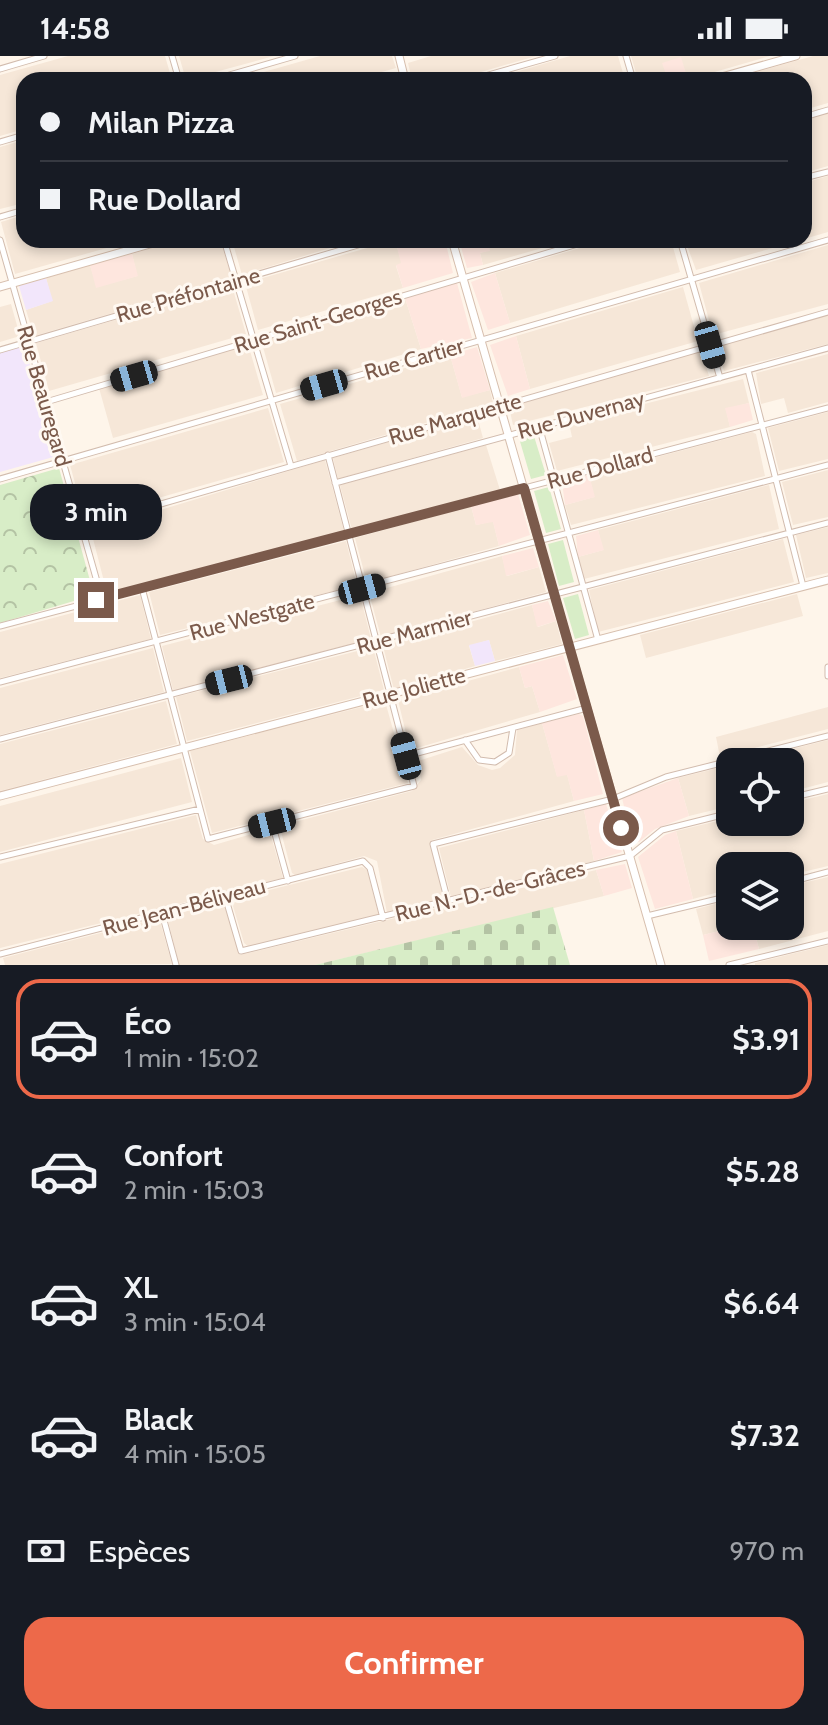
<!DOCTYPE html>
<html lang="fr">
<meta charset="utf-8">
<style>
:root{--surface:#171b24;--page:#20242c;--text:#f1f3f6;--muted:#9ea1a6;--line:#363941;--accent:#ed694a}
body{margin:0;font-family:Cabin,sans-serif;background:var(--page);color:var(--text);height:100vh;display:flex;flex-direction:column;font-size:30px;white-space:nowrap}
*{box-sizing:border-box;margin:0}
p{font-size:26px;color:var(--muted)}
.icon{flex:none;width:44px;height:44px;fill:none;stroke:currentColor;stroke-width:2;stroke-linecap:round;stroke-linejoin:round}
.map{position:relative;height:909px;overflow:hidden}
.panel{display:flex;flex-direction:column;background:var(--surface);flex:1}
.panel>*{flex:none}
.hud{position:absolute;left:16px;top:16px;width:796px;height:176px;border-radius:24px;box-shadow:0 4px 12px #0003;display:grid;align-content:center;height:176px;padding:0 24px;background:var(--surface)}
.fabs{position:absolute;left:716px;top:692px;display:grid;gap:16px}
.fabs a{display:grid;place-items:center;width:88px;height:88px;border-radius:16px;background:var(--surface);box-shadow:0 4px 12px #0003;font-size:40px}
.end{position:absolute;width:36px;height:36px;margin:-18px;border:10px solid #7b5a4b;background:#fff;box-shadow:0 0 0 4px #fff}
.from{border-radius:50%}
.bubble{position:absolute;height:56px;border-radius:24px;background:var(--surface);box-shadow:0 4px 12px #0003;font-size:26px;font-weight:800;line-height:56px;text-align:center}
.car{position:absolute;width:24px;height:48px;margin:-24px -12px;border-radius:10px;box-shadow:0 0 6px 2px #0007;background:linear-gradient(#222 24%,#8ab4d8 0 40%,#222 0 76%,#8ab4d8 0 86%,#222 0)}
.hud b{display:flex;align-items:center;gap:28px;height:76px;font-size:30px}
.hud b+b{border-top:2px solid var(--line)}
.hud i{width:20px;height:20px;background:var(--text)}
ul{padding:14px 0 0;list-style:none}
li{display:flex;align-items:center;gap:24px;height:120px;margin:0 16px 12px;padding:0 8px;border:4px solid transparent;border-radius:24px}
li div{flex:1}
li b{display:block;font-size:30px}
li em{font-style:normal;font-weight:800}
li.on{border-color:var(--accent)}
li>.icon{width:72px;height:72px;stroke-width:1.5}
.pay{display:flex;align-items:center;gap:20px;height:88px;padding:0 24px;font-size:30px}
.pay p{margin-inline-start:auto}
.button{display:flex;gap:16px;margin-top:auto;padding:16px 24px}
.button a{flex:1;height:92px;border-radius:24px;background:var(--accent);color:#fff;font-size:32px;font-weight:800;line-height:92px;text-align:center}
.status{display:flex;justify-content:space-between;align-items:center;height:56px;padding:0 40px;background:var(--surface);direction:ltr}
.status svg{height:22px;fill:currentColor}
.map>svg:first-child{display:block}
</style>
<div class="status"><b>14:58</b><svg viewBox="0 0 49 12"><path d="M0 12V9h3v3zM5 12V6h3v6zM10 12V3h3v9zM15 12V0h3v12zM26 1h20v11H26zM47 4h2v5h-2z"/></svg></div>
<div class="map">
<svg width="828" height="909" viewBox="0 0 828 909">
<defs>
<pattern id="cemetery-stones" width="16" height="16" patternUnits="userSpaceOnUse" patternTransform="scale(2)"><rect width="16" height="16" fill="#d8edc7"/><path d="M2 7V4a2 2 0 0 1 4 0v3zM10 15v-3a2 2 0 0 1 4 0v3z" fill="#b4c3a4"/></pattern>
<pattern id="park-crowns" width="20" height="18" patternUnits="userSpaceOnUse" patternTransform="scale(2)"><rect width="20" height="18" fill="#d8edc7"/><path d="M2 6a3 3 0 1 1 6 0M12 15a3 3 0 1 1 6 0" fill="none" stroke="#b4c3a4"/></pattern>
</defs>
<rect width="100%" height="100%" fill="#fef5ea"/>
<path fill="#f6e7d8" d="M68,0H165L172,24H24V73L0,80V19Z
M179,0H274L186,24Z
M320,0H392L396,12L371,19V24H235Z
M431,0H536L454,24H412L408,7Z
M570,0H618L625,24H609L608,20L596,24H489Z
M631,0H770L687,24H638Z
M813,0H828V47L804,54V24H755L753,17Z
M828,57V110L804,117V64Z
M24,84V147L0,153V91Z
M828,120V176L804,183V127Z
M24,159V184H116L117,189L15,218L1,166Z
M179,184H220L232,222L34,280L26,254L52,245L46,222L90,209L97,231L137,220L132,198Z
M232,184H356L242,219Z
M395,184L402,208L396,210L403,232L258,274L245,227Z
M487,184H570L483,209L480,197L489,194Z
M607,184H671L680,216L510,267L495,217Z
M685,184H800L696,214Z
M828,189V248L713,279L699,227Z
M232,230L246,278L49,335L36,287Z
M683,231L698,285L530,333L516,280Z
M405,242L421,293L276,337L261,284Z
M11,248L20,280L0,286V251Z
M828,258V288L724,315L717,291Z
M248,288L263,339L113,382L99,332Z
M701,295L709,320L513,369L509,351Z
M828,298V346L788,357L784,342L761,348L756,317Z
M450,299L462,341L490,334L493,347L297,405L280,348Z
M743,323L749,347L726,353L730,371L557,415L549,387L572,381L569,367Z
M268,352L284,406L85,463L70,409Z
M828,356V403L779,415L768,372Z
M477,360L483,382L338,423L333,402Z
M752,376L756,378L765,420L571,469L565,449L594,441L589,419Z
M486,389L500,434L352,474L340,429Z
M325,404L344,475L107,537L91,475Z
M828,414V461L793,469L782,426Z
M769,429L779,473L584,523L578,501L603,494L598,474Z
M471,450L476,469L493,465L499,490L367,527L355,482Z
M828,471V517L806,522L796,479Z
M783,483L794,526L598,576L589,534Z
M346,485L357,529L160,579L149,536Z
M502,500L507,520L539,511L546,536L381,581L369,537Z
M797,538L803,560L646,602L640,579Z
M140,539L151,583L0,622V576Z
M360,539L371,583L173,634L162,590Z
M532,549L538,571L556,565L562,588L495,605L489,584L469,590L475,610L394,634L383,590Z
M373,591L384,634L187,685L176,641Z
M153,592L164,636L0,679V632Z
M519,611L525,632L532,630L540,656L410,694L398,644Z
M166,645L177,688L0,735V688Z
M385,645L408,727L212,777L190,695Z
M828,651V673L720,701L716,681Z
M542,667L557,720L567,718L574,745L432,784L443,843L387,857L377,805L364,800L295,819L292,817L280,772L283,769L412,735L421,724L418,705L462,691L478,709L492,714L500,712L515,699L517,674Z
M828,684V726L790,736V706H741Z
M181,702L192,746L0,796V750Z
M730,709V750L689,760L678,722Z
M828,738V810L790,819V810H730V833L693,843L676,775L730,762V766H790V747Z
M584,754L594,805L451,841L439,792Z
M196,759L203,783L214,789L269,773L283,822L0,892V808Z
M362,811L367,814L379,860L249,891L244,887L233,850L237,842Z
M596,814L604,840L315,909H179L167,860L224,846L240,899Z
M828,821V875L759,893L753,870H790V830Z
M730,844V870H740L703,879L696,853Z
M159,862L172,908L5,909L3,902Z
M828,889V909H755V907Z"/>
<path fill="#fee6de" d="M681,1L688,24H668L662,7Z
M395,184H445L453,217L403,232L396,209L401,207Z
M459,184H487L490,195L480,197L483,209L467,212Z
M132,198L138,220L96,232L90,209Z
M495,217L510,267L488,274L471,226Z
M457,227L472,282L421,293L405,242Z
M516,280L530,333L508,340L490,289Z
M477,291L490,334L462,342L450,299Z
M749,347L753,364L730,371L725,352Z
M589,419L595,441L565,449L562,426Z
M518,438L530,479L499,490L493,466L476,469L471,450Z
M598,474L604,494L578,501L576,480Z
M533,492L539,511L506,520L502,500Z
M548,545L556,565L537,571L532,549Z
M563,599L577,643L540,656L532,630L525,632L519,611Z
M579,658L583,660L603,738L574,745L567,719L557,721L542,667Z
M678,722L689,760L655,773L639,786L632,784L622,742Z
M606,748L622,796L594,805L584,754Z
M676,775L693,843L655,853L638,801L665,779Z
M625,808L632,832L604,840L596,814Z
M740,870H753L759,893L709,905L703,879Z"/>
<path fill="#f2e6fb" d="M46,222L53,245L26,254L19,230Z
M24,289L57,400L0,416V296Z
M489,584L495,605L475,610L469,589Z"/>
<path fill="#d8edc7" d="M533,377L546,419L531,423L519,382Z
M549,431L561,473L546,477L534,435Z
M563,484L574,526L559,530L548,488Z
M578,538L589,579L575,583L563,542Z"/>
<path fill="url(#cemetery-stones)" d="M553,851L570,909H315Z"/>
<path fill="url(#park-crowns)" d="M59,412L94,539L0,567V429Z"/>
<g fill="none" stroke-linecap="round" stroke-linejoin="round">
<g stroke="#d2bcae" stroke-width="7">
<path id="street" d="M172,0L179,24
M626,0L633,24
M0,13L44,0
M212,24L295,0
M471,24L555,0
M804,61L828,54
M0,86L24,79
M804,122L828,116
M0,161L24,154
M0,184L102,543
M224,184L291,410
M680,184L720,322
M0,294L375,184
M748,314L803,530
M46,346L591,184
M539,370L598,584
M0,423L828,184
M335,427L828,292
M81,471L828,256
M142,532L208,783L414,730L328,399
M0,570L828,352
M828,611V620
M0,626L828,409
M0,683L828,467
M465,684L479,704L495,706L509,697L513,672
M406,700L587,652
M790,742L828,733
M272,767L288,825
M0,801L200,753
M790,826L828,816
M225,840L241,895L630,800L662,774L730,757
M448,846L433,788L613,743L666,721L828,680
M162,857L176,909
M647,860L730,840
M0,898L363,805L370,812L383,862
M729,909L828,885"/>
</g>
<g stroke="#d7bfae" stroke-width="9">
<path id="secondary" d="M399,0L405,24
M711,24L796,0
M452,184L661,909
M0,231L164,184
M0,740L828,524"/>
</g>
<use href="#street" stroke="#fff" stroke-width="5"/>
<use href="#secondary" stroke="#fff" stroke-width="7"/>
</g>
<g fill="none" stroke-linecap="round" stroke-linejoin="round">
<path stroke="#7b5a4b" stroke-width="10" d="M96,544L524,432L621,772"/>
</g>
<g text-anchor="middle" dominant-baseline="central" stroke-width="6" stroke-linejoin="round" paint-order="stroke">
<g font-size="22" fill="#7b5a4b" stroke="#fff9f2">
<text transform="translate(188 239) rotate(-16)">Rue Préfontaine</text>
<text transform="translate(318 265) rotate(-17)">Rue Saint-Georges</text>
<text transform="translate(414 303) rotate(-16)">Rue Cartier</text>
<text transform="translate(44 340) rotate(74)">Rue Beauregard</text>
<text transform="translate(581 359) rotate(-15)">Rue Duvernay</text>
<text transform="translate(455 363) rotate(-16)">Rue Marquette</text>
<text transform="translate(600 412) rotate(-15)">Rue Dollard</text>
<text transform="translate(252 561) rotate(-15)">Rue Westgate</text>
<text transform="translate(414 576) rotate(-15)">Rue Marmier</text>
<text transform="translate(414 632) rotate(-15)">Rue Joliette</text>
<text transform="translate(490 835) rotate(-14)">Rue N.-D.-de-Grâces</text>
<text transform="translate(184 851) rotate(-15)">Rue Jean-Béliveau</text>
</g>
</g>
</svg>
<div class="fabs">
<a><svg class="icon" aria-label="locate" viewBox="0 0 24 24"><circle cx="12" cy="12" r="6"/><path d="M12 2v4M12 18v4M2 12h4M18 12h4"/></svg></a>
<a><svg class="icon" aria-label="layers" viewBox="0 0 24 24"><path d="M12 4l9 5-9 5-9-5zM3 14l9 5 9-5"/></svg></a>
</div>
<i class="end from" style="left:621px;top:772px"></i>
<i class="end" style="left:96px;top:544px"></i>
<div class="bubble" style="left:30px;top:428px;width:132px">3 min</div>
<i class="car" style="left:710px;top:289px;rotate:164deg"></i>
<i class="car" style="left:134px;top:320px;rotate:254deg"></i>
<i class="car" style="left:324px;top:329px;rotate:254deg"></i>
<i class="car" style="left:362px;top:533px;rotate:75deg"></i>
<i class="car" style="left:229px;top:624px;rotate:256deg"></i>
<i class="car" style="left:406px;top:700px;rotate:345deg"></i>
<i class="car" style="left:272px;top:767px;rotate:256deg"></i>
<div class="hud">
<b><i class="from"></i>Milan Pizza</b>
<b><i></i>Rue Dollard</b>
</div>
</div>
<section class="panel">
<ul>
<li class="on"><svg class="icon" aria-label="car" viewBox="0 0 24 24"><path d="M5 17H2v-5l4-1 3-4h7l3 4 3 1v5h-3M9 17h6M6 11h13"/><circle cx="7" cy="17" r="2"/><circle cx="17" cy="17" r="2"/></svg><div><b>Éco</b><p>1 min · 15:02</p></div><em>$3.91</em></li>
<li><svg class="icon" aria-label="car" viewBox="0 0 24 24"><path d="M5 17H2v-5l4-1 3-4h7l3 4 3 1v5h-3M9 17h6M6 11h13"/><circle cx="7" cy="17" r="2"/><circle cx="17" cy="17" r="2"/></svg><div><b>Confort</b><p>2 min · 15:03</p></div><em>$5.28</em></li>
<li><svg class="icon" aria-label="car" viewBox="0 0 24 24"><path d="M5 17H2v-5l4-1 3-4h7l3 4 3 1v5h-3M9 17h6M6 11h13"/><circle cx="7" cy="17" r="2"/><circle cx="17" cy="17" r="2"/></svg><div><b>XL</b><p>3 min · 15:04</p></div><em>$6.64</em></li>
<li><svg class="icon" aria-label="car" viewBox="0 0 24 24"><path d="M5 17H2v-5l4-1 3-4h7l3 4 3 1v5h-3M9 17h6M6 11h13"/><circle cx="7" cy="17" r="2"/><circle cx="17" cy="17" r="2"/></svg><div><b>Black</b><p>4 min · 15:05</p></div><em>$7.32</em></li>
</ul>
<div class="pay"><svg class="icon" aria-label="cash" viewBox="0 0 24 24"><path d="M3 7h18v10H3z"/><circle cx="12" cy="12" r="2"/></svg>Espèces<p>970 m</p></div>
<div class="button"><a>Confirmer</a></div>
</section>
